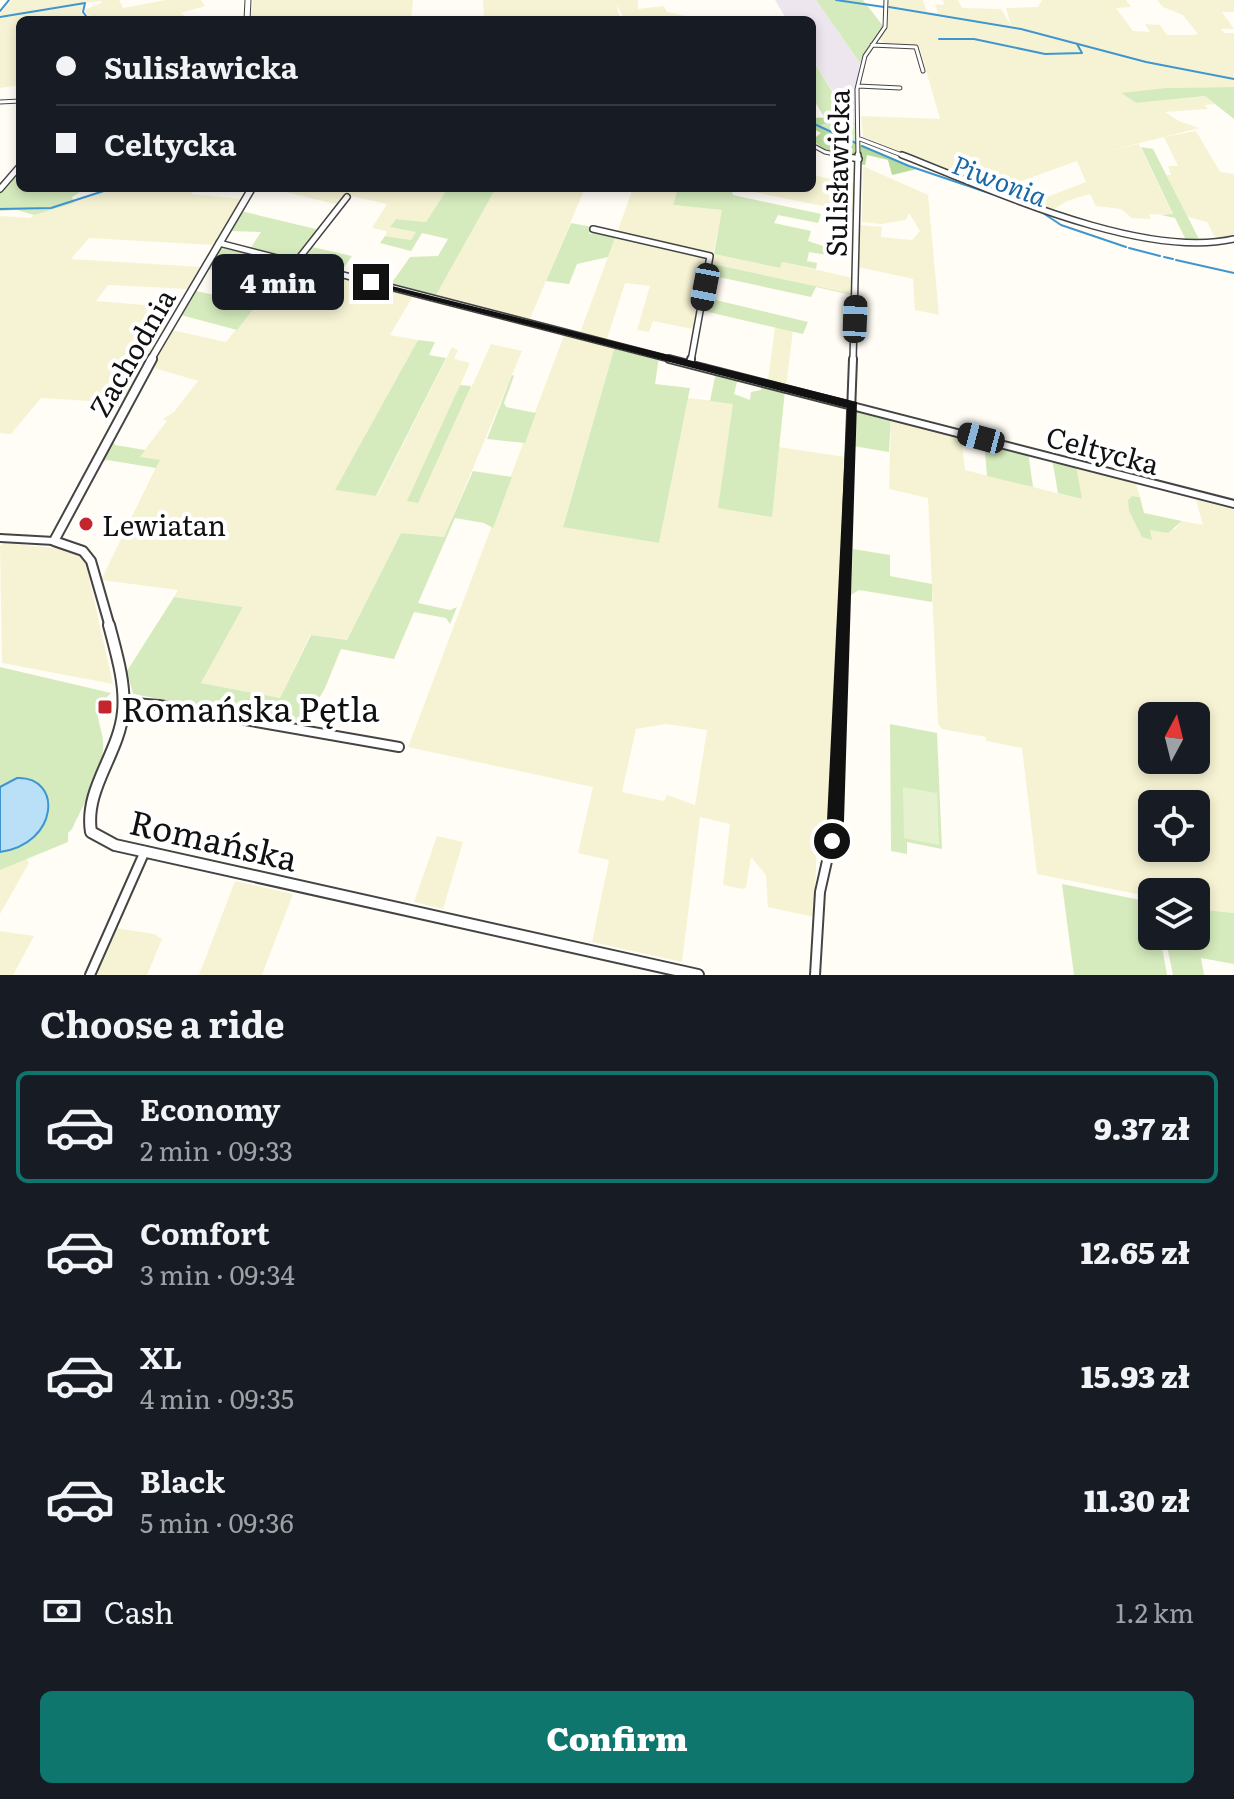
<!DOCTYPE html>
<meta charset="utf-8">
<style>
:root{--surface:#171b24;--page:#20242c;--text:#f1f3f6;--muted:#9ea1a6;--line:#363941;--accent:#0f766e}
body{margin:0;font-family:Literata,serif;background:var(--page);color:var(--text);height:100vh;display:flex;flex-direction:column;font-size:30px;white-space:nowrap}
*{box-sizing:border-box;margin:0}
p{font-size:26px;color:var(--muted)}
.icon{flex:none;width:44px;height:44px;fill:none;stroke:currentColor;stroke-width:2;stroke-linecap:round;stroke-linejoin:round}
.map{position:relative;height:975px;overflow:hidden}
.details{display:flex;flex-direction:column;background:var(--surface);flex:1}
.details>*{flex:none}
.guide{position:absolute;left:16px;top:16px;width:800px;height:176px;border-radius:12px;box-shadow:0 4px 12px #0003;display:grid;align-content:center;height:176px;padding:0 40px;background:var(--surface)}
.needle{width:52px;rotate:7deg}
.buttons{position:absolute;left:1138px;top:702px;display:grid;gap:16px}
.buttons a{display:grid;place-items:center;width:72px;height:72px;border-radius:12px;background:var(--surface);box-shadow:0 4px 12px #0003;font-size:40px}
.end{position:absolute;width:36px;height:36px;margin:-18px;border:10px solid #111;background:#fff;box-shadow:0 0 0 4px #fff}
.from{border-radius:50%}
.bubble{position:absolute;height:56px;border-radius:12px;background:var(--surface);box-shadow:0 4px 12px #0003;font-size:26px;font-weight:800;line-height:56px;text-align:center}
.car{position:absolute;width:24px;height:48px;margin:-24px -12px;border-radius:10px;box-shadow:0 0 6px 2px #0007;background:linear-gradient(#222 24%,#8ab4d8 0 40%,#222 0 76%,#8ab4d8 0 86%,#222 0)}
.guide b{display:flex;align-items:center;gap:28px;height:76px;font-size:30px}
.guide b+b{border-top:2px solid var(--line)}
.guide i{width:20px;height:20px;background:var(--text)}
ul{padding:0;list-style:none}
li{display:flex;align-items:center;gap:24px;height:112px;margin:0 16px 12px;padding:0 24px;border:4px solid transparent;border-radius:12px}
li div{flex:1}
li b{display:block;font-size:30px}
li em{font-style:normal;font-weight:800}
li.current{border-color:var(--accent)}
li>.icon{width:72px;height:72px;stroke-width:1.5}
h2{padding:0 40px;font-size:36px;line-height:96px}
.pay{display:flex;align-items:center;gap:20px;height:88px;padding:0 40px;font-size:30px}
.pay p{margin-inline-start:auto}
.cta{display:flex;gap:16px;margin-top:auto;padding:16px 40px}
.cta a{flex:1;height:92px;border-radius:12px;background:var(--accent);color:#fff;font-size:32px;font-weight:800;line-height:92px;text-align:center}
.map>svg:first-child{display:block}
</style>
<div class="map">
<svg width="1234" height="975" viewBox="0 0 1234 975">
<rect width="100%" height="100%" fill="#fffdf5"/>
<path fill="#eee6ef" d="M775,0H816L860,63L855,90L857,123H853L812,59V20H787Z"/>
<path fill="#f6f3d4" fill-rule="evenodd" d="M12,0H119L123,8L166,0H201L205,6L181,13L189,20H94L85,12L86,9L101,3V1L84,3L81,12L87,20H20V85L0,88V14Z
M253,0H413L411,20H250Z
M483,0H638V9L664,6L667,12L703,20H625L616,4L621,20H484Z
M888,0H923L927,12L938,13L935,4L944,5L943,0H958L962,8L1001,9L1011,26L1006,8L1038,7L1042,0H1126L1131,7L1116,8L1133,31L1150,32L1145,24L1160,25L1167,35H1191L1198,34L1183,15L1163,7L1157,0H1234V12H1222L1234,29H1221L1224,33H1234V87L1166,88L1122,94L1136,103L1205,96L1216,104L1205,105L1208,109L1165,112L1179,121L1199,128L1105,152L1139,144L1173,215L1149,214L1151,219L1132,218L1121,209L1096,206L1090,194L1067,201L1051,211L1031,203L1086,182L1077,161L999,189L863,137L861,116L940,119L919,46L886,44L879,39L887,27Z
M1196,131L1220,172L1234,174V237L1218,243L1207,222L1188,217L1166,175H1171L1168,166H1178L1164,137Z
M863,166L928,195L939,315L915,310L913,279L858,267L860,225L882,227L881,237L912,240L920,231L909,213L906,220L881,224L862,222Z
M812,175L858,184L857,213L734,188H812Z
M134,188H195L191,194L243,199L214,245L89,238L71,259L202,267L188,289L108,285L96,301L145,305L148,313L145,321L168,325L125,401L121,403L41,398L11,434L0,433V216L30,218L39,212L105,192Z
M269,188H448L426,222L396,219L391,227L417,232L411,240L385,236L387,231L372,228L387,204L347,195L335,204Z
M496,188H585L530,319L436,295Z
M633,188H678L673,205L723,210L713,253L617,233Z
M616,235L708,257L693,329L653,321L649,332L637,330L650,286L625,283L607,339L580,333Z
M714,254L780,268L782,262L853,278V294L712,264Z
M289,262L413,296L390,335L418,340L336,490L377,496L452,347L458,350L454,359L470,363L452,403L472,386L491,344L522,351L444,537L401,533L347,640L310,635L280,698L201,683L243,607L174,597L178,590L101,580L159,461L139,457L167,421L163,419L174,412L198,381L151,367L168,335L172,330L226,342Z
M775,327L793,331L786,386L768,380Z
M565,333L615,346L563,526L659,543L688,398L733,403L771,517L778,447L846,457L829,830L817,840L814,917L768,907L766,875L751,857L746,887L742,889L723,885L730,824L700,817L682,962L592,942L609,860L578,853L593,787L408,747ZM666,724L707,730L695,805L667,795L664,801L622,792L636,729Z
M891,417L961,435L965,470L1081,499L1076,465L1135,481L1140,497L1132,496L1151,539L1149,530L1175,529L1182,521L1203,525L1195,496L1234,505V913L1196,909V892H1152V897L1037,874L1022,748L986,741V737L942,729L938,724L928,498L889,489ZM1152,716H1196V760H1152ZM1152,804H1196V848H1152Z
M4,543L65,549L82,556L86,564L113,684L2,663L0,546Z
M437,836L463,842L443,909L414,902Z
M26,858L29,863L0,914V870Z
M235,881L293,894L262,975H199Z
M116,928L154,934L162,939L147,975H95Z
M0,931L34,936L13,975H0Z"/>
<path fill="#d5ebbd" d="M816,0H863L883,26L860,63Z
M812,59L852,123H857L858,144L817,125H833L844,131L852,126L834,117H824L812,97Z
M1234,87V119L1205,96L1136,103L1121,93L1166,88Z
M1141,147L1153,149L1201,243L1187,242L1175,218L1161,215L1173,214Z
M12,176L20,178V188L83,190L72,197L74,203L34,215L17,210L0,211V190Z
M448,188H496L436,295L391,284L410,257L438,256L448,239L422,233L411,251L380,243L385,236L411,240L416,232L390,227L396,219L426,222Z
M678,188H731L733,195L821,214L818,223L778,215L774,223L811,231L808,241L826,247L827,255L809,252L807,261L817,263L816,269L782,262L780,268L714,254L722,210L673,205Z
M241,211L320,230L296,261L250,249L261,232L229,231Z
M571,223L592,227L589,234L597,232L616,235L608,257L577,264L569,284L546,281Z
M224,245L289,262L273,283L207,269Z
M312,247L352,256L341,272L301,261Z
M712,264L853,294L852,295L816,287L811,297L709,275Z
M194,291H196L257,304L237,330L181,315Z
M707,298L808,322L803,334L704,311Z
M418,340L435,342L429,355L446,358L376,496L335,490Z
M615,346L659,357L655,384L690,388L659,543L563,527Z
M716,372L738,378L734,394L750,400L751,392L761,390L762,384L785,390L772,517L718,508L733,404L710,401Z
M512,375L514,376L504,403L506,407L536,413L525,443L487,439Z
M460,385L471,386L418,503L407,501Z
M856,408L891,416L889,452L853,446Z
M111,438L115,445L145,450L140,457L160,460L156,468L107,460L97,464Z
M984,441L1028,452L1033,487L987,476Z
M1052,459L1076,465L1082,499L1058,493Z
M473,471L512,477L493,528L484,523L455,518L418,603L450,610L457,607L450,624L446,618L414,612L394,659L341,649L325,688L305,723L297,725L133,694L127,671L174,597L243,607L201,683L280,698L311,635L347,640L401,533L444,537Z
M1132,496L1140,497L1144,513L1182,521L1168,533L1150,530L1152,540L1142,537L1129,511L1128,500Z
M853,549L890,555V576L932,584V602L859,590L851,595Z
M0,667L111,693L98,706C96,722 105,735 103,750C100,777 83,805 72,829L68,833V842L0,870Z
M890,724L937,733L942,849L907,842V854L891,851Z
M1062,884L1145,901L1152,908V936H1160L1167,975H1074Z
M1196,909L1234,913V964L1201,958L1204,975H1173L1165,936H1196Z"/>
<path fill="#b9dc9c" d="M834,117L852,126L853,131C840,131 832,121 818,126L917,169L892,175L888,160L867,155L865,165L860,164V158L825,150L812,140L821,133L812,128V118Z"/>
<path fill="#e6f2cf" d="M903,787L937,793L939,845L904,838Z"/>
<path fill="#b9e0f7" stroke="#3f96cf" stroke-width="2" d="M17,778C63,776 59,844 0,852V787Z"/>
<g fill="none" stroke-linecap="round" stroke-linejoin="round">
<path stroke="#3f96cf" stroke-width="2" d="M836,0L884,7
M889,7L1021,29L1146,62L1234,79
M0,11L9,0
M0,17L85,3L83,12L89,20
M939,39H974L1045,54L1082,53L1077,44
M812,123L858,144
M862,146L909,166L992,194
M0,209L51,208L113,188
M1040,211L1061,225L1126,247
M1129,248L1160,256
M1164,257L1173,259
M1176,260L1234,273"/>
<g stroke="#444" stroke-width="5">
<path id="minor-far3" d="M872,45L916,47L923,71
M858,86L900,88
M0,102L20,101
M860,139L907,157
M812,145L825,152L849,157
M858,157L857,89L865,56L885,27L886,0"/>
</g>
<g stroke="#444" stroke-width="8">
<path id="minor-far2" d="M839,155L859,159
M902,155C990,189 1141,260 1234,239
M0,189L20,166
M593,229L710,256L691,361
M219,243L677,361
M296,262L347,197
M853,361L858,155"/>
</g>
<g stroke="#444" stroke-width="10">
<path id="minor-far1" d="M669,359L1234,504
M690,364L691,359
M0,538L54,541
M843,627L853,359"/>
</g>
<g stroke="#444" stroke-width="12">
<path id="minor" d="M123,702L159,705L399,747
M90,975L145,851
M815,975L820,892L836,821L843,625"/>
</g>
<g stroke="#444" stroke-width="7">
<path id="tertiary-far3" d="M247,20L248,0"/>
</g>
<g stroke="#444" stroke-width="9">
<path id="tertiary-far2" d="M150,361L252,188"/>
</g>
<g stroke="#444" stroke-width="12">
<path id="tertiary-far1" d="M110,627L91,561L83,551L54,541L152,359"/>
</g>
<g stroke="#444" stroke-width="14">
<path id="tertiary" d="M109,625C116,652 126,684 123,712C119,754 84,789 91,832L115,845L698,975"/>
</g>
<use href="#minor-far3" stroke="#fff" stroke-width="3"/>
<use href="#minor-far2" stroke="#fff" stroke-width="5"/>
<use href="#minor-far1" stroke="#fff" stroke-width="6"/>
<use href="#minor" stroke="#fff" stroke-width="8"/>
<use href="#tertiary-far3" stroke="#fff" stroke-width="5"/>
<use href="#tertiary-far2" stroke="#fff" stroke-width="6"/>
<use href="#tertiary-far1" stroke="#fff" stroke-width="8"/>
<use href="#tertiary" stroke="#fff" stroke-width="10"/>
</g>
<path fill="#111" d="M368,280L857,402L844,821L838,847L832,849L826,847L823,841L827,821L847,408L368,284Z"/>
<g fill="#c4262e" stroke="#fff" stroke-width="3">
<circle cx="86" cy="524" r="8"/>
<rect x="97" y="699" width="16" height="16" rx="4"/>
</g>
<g text-anchor="middle" dominant-baseline="central" stroke-width="8" stroke-linejoin="round" paint-order="stroke">
<g font-size="26" font-style="italic" fill="#1768a6" stroke="#fff">
<text transform="translate(1000 179) rotate(21)">Piwonia</text>
</g>
<g font-size="28" fill="#111" stroke="#fff">
<text transform="translate(836 173) rotate(-89)">Sulisławicka</text>
<text transform="translate(131 352) rotate(-60)">Zachodnia</text>
<text transform="translate(1103 449) rotate(15)">Celtycka</text>
</g>
<g font-size="28" fill="#111" stroke="#fff" text-anchor="start">
<text x="102" y="524">Lewiatan</text>
</g>
<g font-size="34" fill="#111" stroke="#fff" text-anchor="start">
<text x="121" y="707">Romańska Pętla</text>
</g>
<g font-size="34" fill="#111" stroke="#fff">
<text transform="translate(214 838) rotate(13)">Romańska</text>
</g>
</g>
</svg>
<div class="buttons">
<a><svg class="needle" viewBox="-14 -14 28 28"><path d="M0-13l5 13h-10z" fill="#e53935"/><path d="M0 13l5-13h-10z" fill="#9ea1a6"/></svg></a>
<a><svg class="icon" aria-label="locate" viewBox="0 0 24 24"><circle cx="12" cy="12" r="6"/><path d="M12 2v4M12 18v4M2 12h4M18 12h4"/></svg></a>
<a><svg class="icon" aria-label="layers" viewBox="0 0 24 24"><path d="M12 4l9 5-9 5-9-5zM3 14l9 5 9-5"/></svg></a>
</div>
<i class="end from" style="left:832px;top:841px"></i>
<i class="end" style="left:371px;top:282px"></i>
<div class="bubble" style="left:212px;top:254px;width:132px">4 min</div>
<i class="car" style="left:705px;top:287px;rotate:191deg"></i>
<i class="car" style="left:855px;top:319px;rotate:2deg"></i>
<i class="car" style="left:981px;top:438px;rotate:285deg"></i>
<div class="guide">
<b><i class="from"></i>Sulisławicka</b>
<b><i></i>Celtycka</b>
</div>
</div>
<section class="details">
<h2>Choose a ride</h2>
<ul>
<li class="current"><svg class="icon" aria-label="car" viewBox="0 0 24 24"><path d="M5 17H2v-5l4-1 3-4h7l3 4 3 1v5h-3M9 17h6M6 11h13"/><circle cx="7" cy="17" r="2"/><circle cx="17" cy="17" r="2"/></svg><div><b>Economy</b><p>2 min · 09:33</p></div><em>9.37 zł</em></li>
<li><svg class="icon" aria-label="car" viewBox="0 0 24 24"><path d="M5 17H2v-5l4-1 3-4h7l3 4 3 1v5h-3M9 17h6M6 11h13"/><circle cx="7" cy="17" r="2"/><circle cx="17" cy="17" r="2"/></svg><div><b>Comfort</b><p>3 min · 09:34</p></div><em>12.65 zł</em></li>
<li><svg class="icon" aria-label="car" viewBox="0 0 24 24"><path d="M5 17H2v-5l4-1 3-4h7l3 4 3 1v5h-3M9 17h6M6 11h13"/><circle cx="7" cy="17" r="2"/><circle cx="17" cy="17" r="2"/></svg><div><b>XL</b><p>4 min · 09:35</p></div><em>15.93 zł</em></li>
<li><svg class="icon" aria-label="car" viewBox="0 0 24 24"><path d="M5 17H2v-5l4-1 3-4h7l3 4 3 1v5h-3M9 17h6M6 11h13"/><circle cx="7" cy="17" r="2"/><circle cx="17" cy="17" r="2"/></svg><div><b>Black</b><p>5 min · 09:36</p></div><em>11.30 zł</em></li>
</ul>
<div class="pay"><svg class="icon" aria-label="cash" viewBox="0 0 24 24"><path d="M3 7h18v10H3z"/><circle cx="12" cy="12" r="2"/></svg>Cash<p>1.2 km</p></div>
<div class="cta"><a>Confirm</a></div>
</section>
